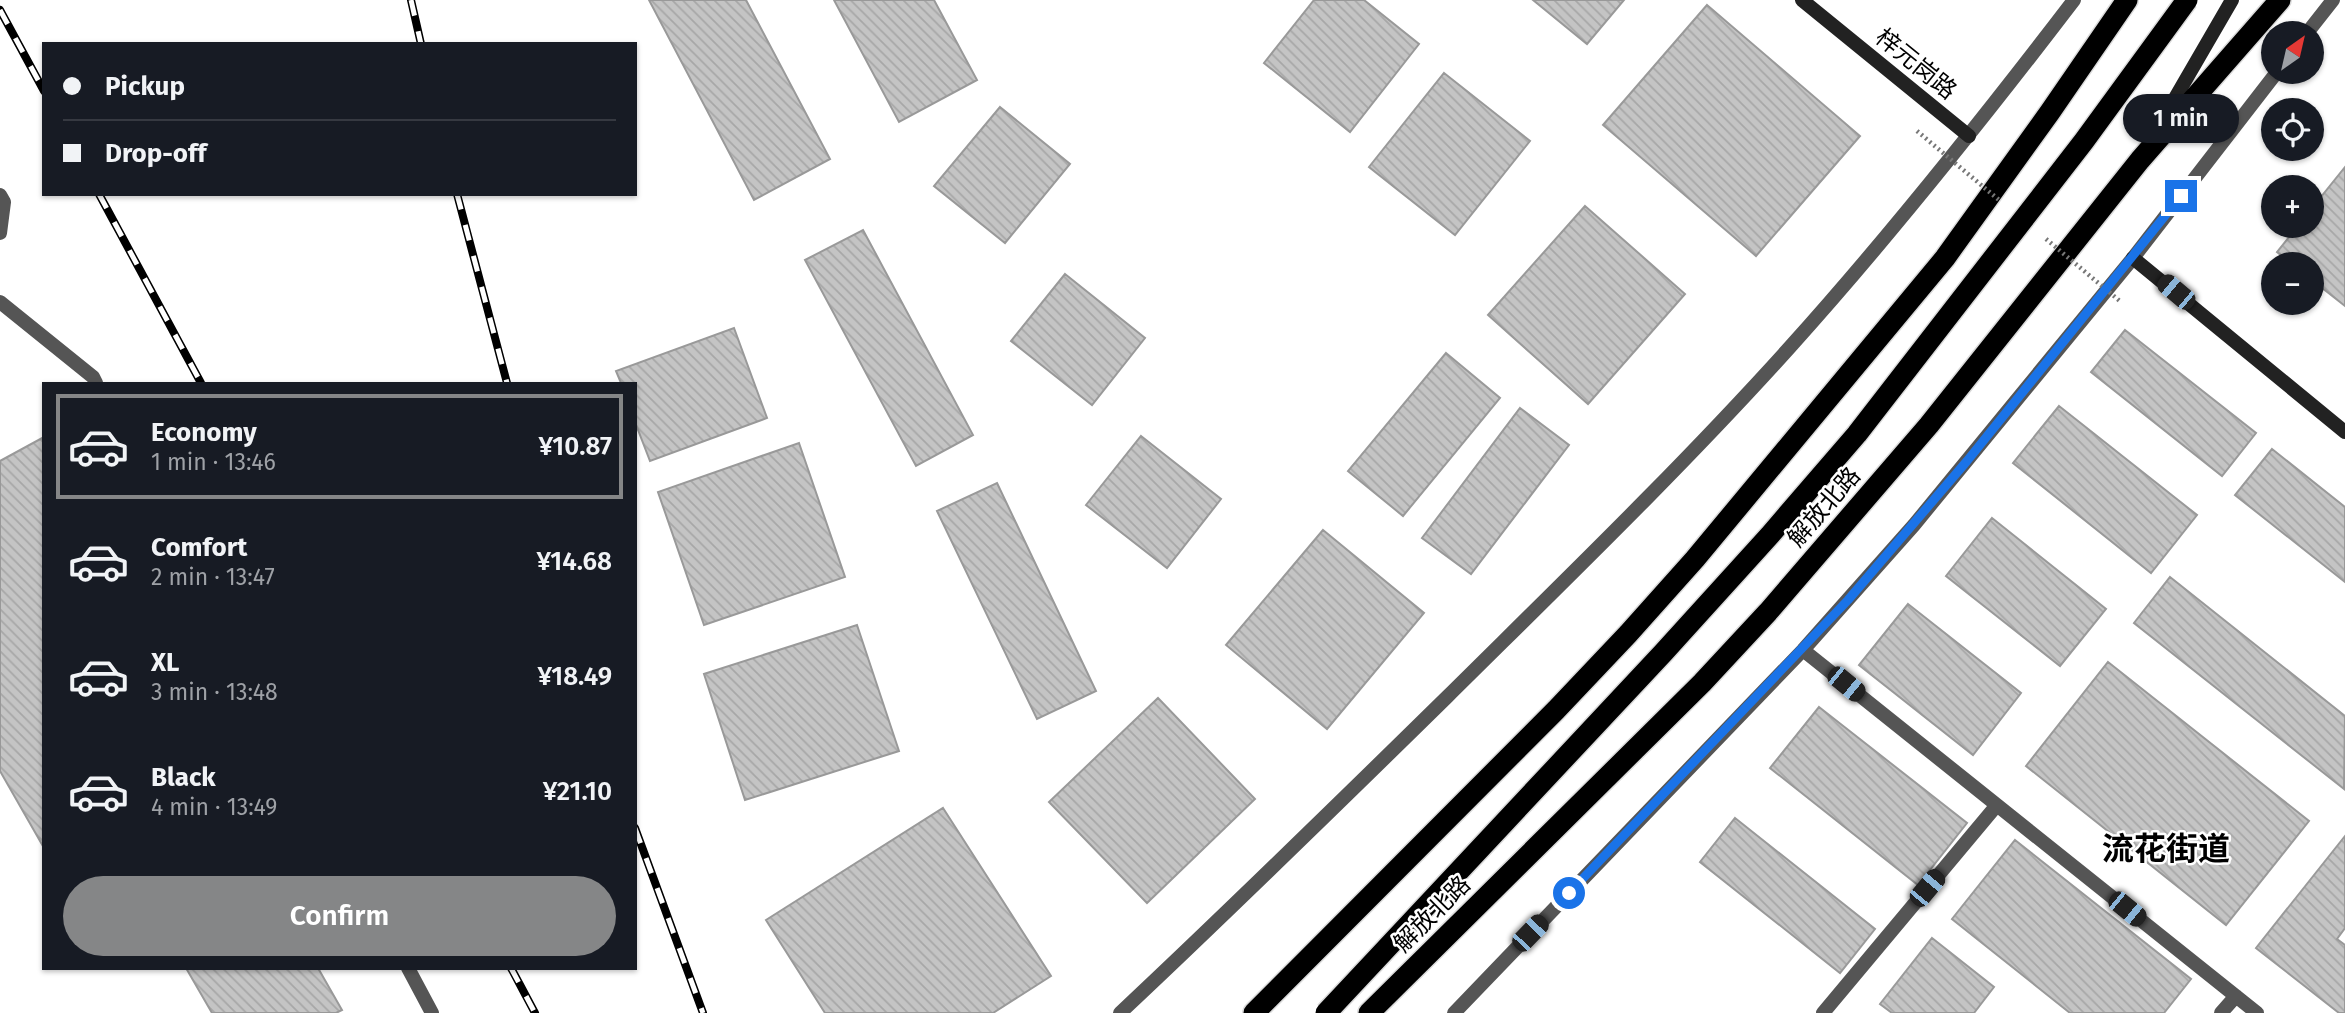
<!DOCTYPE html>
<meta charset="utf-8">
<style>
:root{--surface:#171b24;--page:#242831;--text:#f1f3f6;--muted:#9ea1a6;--line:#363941;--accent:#858687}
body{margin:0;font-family:"Fira Sans","Noto Sans SC",sans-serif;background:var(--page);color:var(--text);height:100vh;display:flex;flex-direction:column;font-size:26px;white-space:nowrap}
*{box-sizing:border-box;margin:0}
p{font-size:23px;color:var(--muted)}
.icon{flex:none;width:38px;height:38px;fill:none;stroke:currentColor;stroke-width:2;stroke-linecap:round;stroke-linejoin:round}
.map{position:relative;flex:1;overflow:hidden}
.side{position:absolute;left:42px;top:382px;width:595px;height:588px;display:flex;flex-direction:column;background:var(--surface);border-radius:0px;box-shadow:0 2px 5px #0004}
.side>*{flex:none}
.hud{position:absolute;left:42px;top:42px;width:595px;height:154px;border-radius:0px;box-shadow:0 2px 5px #0004;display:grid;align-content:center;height:154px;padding:0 21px;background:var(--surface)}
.needle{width:46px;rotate:34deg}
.tools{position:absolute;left:2261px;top:21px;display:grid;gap:14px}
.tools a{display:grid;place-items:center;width:63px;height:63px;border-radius:50%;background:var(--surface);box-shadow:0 2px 5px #0004;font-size:35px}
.end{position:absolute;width:32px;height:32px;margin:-16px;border:9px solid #1a73e8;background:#fff;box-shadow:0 0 0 4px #fff}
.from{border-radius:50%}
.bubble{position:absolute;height:49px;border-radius:24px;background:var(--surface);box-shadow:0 2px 5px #0004;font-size:23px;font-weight:600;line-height:49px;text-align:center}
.car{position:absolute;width:21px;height:42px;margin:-21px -10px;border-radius:9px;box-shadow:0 0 5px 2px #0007;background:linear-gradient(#222 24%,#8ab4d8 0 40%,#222 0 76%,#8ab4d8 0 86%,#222 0)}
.hud b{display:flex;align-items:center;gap:24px;height:66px;font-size:26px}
.hud b+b{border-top:2px solid var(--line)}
.hud i{width:18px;height:18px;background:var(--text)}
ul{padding:12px 0 0;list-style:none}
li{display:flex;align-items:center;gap:21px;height:105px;margin:0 14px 10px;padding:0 7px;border:4px solid transparent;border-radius:0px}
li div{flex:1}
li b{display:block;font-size:26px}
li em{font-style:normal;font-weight:600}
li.selected{border-color:var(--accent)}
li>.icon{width:63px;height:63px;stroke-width:1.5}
.button{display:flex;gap:14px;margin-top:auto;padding:14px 21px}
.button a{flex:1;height:80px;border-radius:42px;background:var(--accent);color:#fff;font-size:28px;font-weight:600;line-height:80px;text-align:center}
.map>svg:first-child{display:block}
</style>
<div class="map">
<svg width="2345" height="1013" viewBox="0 0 2345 1013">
<defs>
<pattern id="building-back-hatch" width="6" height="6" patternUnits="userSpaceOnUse" patternTransform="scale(1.75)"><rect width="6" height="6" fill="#c4c4c4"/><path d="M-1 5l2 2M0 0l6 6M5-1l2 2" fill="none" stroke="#a7a7a7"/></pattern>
</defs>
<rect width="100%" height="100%" fill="#fff"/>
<path fill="url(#building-back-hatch)" stroke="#999" stroke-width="2" d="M649,0H746L830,159L754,200Z
M834,0H934L977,80L899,122Z
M1314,0H1364L1419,44L1350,132L1264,63Z
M1533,0H1624L1587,44Z
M1707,5L1860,136L1756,256L1603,125Z
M1444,73L1530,141L1455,235L1369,167Z
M1000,107L1070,164L1005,243L934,186Z
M2345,167V306L2312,280V264H2292L2277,252L2298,226H2312V208Z
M1585,206L1685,294L1588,404L1488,315Z
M863,230L973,435L916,466L805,260Z
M1065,274L1145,338L1092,405L1011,341Z
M734,328L767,418L650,461L635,422V383H621L616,371Z
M2125,330L2256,433L2222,476L2091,372Z
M1446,353L1500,398L1403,516L1348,471Z
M2059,406L2197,515L2151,573L2013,463Z
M1520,408L1569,445L1471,574L1422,538Z
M1141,436L1221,499L1167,568L1086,505Z
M44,437V848L0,771V461Z
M799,443L845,577L704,625L658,492Z
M2272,449L2345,507V582L2235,495Z
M997,483L1096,691L1037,719L937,511Z
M1992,518L2106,609L2060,666L1946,576Z
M1323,530L1424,613L1327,729L1226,645Z
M2170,577L2345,716L2344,789L2134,623Z
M1908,604L2021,693L1973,755L1859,665Z
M857,625L899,751L745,800L704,674Z
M2108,662L2309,821L2226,925L2026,766Z
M1158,698L1255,799L1147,903L1049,802Z
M1819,707L1967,823L1918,885L1770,768Z
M943,808L1051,976L993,1013H825L766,920Z
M1735,818L1875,929L1840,973L1700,862Z
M2345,836V928L2337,939L2345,945V1013H2339L2256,948Z
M2015,840L2191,979L2164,1013H2070L1952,919Z
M1932,938L1994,987L1974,1013H1892L1880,1004Z
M186,968H318L342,1010L336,1013H212Z"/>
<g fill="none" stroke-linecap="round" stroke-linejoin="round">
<g stroke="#dbdbdb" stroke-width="24">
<path id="highway" d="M1254,1013L1556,710L1628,634L1695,559L1945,258L2050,112L2127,0
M1369,1013L1702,683L1768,612L1929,425L2140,160L2280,0"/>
</g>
<path stroke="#555" stroke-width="14" d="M0,195L4,202L0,233
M0,302L93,377L96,383
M408,968L432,1013"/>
<path stroke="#555" stroke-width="14" d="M2307,33L2333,0
M1803,650L2257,1013
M1120,1013C1231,909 1339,803 1447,697C1563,582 1681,468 1790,347C1890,236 1983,119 2074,0
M1454,1013L1803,650L1914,525L2133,258L2277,72
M1823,1013L1997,805
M2221,1013L2236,996"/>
<path stroke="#222" stroke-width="14" d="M1802,0L1969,136
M2156,131L2232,0
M2133,258L2345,432"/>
<use href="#highway" stroke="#000" stroke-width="21"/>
<g stroke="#000" stroke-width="8">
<path id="rail" d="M411,0L421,44
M0,10L44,91
M99,194L201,383
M457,194L507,383
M635,828L703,1013
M511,968L535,1013"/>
</g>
<use href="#rail" stroke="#fff" stroke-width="5" stroke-dasharray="16" stroke-linecap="butt"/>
<g stroke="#dbdbdb" stroke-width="24" stroke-linecap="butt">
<path id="highway-bridge" d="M1326,1013L1663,653L1770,535L1857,434L2084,141L2187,0"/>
</g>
<path stroke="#777" stroke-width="4.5" stroke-dasharray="2 3.5" stroke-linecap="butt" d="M1917,131L1999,200
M2046,239L2121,302"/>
<use href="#highway-bridge" stroke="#000" stroke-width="21"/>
</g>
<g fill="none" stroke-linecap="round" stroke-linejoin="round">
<path stroke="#1a73e8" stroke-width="9" d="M1569,893L1848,600L1967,461L2181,196"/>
</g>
<g text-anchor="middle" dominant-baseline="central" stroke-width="5" stroke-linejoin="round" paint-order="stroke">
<g font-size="24" fill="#000" stroke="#fff">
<text transform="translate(1916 64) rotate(39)">梓元岗路</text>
<text transform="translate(1824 507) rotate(-49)">解放北路</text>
<text transform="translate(1432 914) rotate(-45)">解放北路</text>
</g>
<g font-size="32" font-weight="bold" fill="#000" stroke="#fff">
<text x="2166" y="849">流花街道</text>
</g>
</g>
</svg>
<div class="tools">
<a><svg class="needle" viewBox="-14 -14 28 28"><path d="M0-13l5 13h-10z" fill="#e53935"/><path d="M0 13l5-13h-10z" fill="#9ea1a6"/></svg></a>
<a><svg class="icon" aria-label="locate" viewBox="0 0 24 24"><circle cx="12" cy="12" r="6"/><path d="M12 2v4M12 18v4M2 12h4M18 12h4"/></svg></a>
<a>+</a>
<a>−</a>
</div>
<i class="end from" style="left:1569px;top:893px"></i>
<i class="end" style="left:2181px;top:196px"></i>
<div class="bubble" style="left:2123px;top:94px;width:116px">1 min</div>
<i class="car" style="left:2176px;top:292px;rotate:310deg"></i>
<i class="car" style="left:1846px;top:684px;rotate:129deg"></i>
<i class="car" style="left:1927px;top:888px;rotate:40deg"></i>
<i class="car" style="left:2127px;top:909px;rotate:129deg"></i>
<i class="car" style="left:1530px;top:933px;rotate:44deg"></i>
<div class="hud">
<b><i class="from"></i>Pickup</b>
<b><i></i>Drop-off</b>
</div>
<section class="side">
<ul>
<li class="selected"><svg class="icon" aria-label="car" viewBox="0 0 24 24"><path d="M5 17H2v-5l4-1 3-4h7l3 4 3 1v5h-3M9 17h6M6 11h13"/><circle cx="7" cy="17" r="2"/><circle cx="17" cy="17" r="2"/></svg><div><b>Economy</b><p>1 min · 13:46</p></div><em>¥10.87</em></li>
<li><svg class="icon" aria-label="car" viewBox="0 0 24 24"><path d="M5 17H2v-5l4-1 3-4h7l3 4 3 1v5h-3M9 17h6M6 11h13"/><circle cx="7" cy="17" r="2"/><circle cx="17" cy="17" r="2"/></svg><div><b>Comfort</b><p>2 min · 13:47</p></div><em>¥14.68</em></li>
<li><svg class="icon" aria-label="car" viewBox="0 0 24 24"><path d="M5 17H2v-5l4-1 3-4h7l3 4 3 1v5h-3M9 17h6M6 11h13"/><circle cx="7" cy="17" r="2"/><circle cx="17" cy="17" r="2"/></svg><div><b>XL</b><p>3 min · 13:48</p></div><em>¥18.49</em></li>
<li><svg class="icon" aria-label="car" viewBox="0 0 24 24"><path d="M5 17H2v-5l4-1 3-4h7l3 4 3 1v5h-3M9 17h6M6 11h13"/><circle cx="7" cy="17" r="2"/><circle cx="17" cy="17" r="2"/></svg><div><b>Black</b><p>4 min · 13:49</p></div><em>¥21.10</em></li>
</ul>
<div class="button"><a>Confirm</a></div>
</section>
</div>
